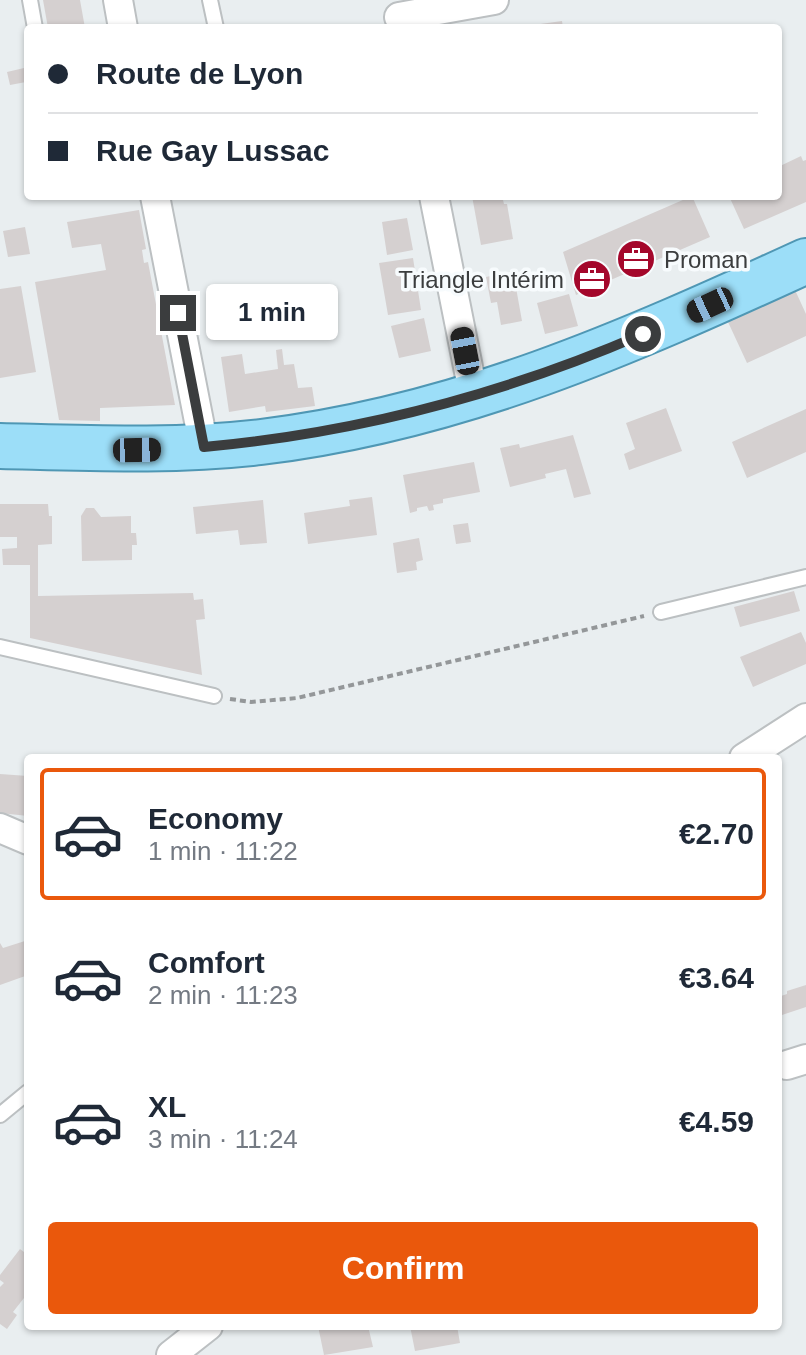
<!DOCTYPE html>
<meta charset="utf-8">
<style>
:root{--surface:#fff;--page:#f2f2f3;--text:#1f2937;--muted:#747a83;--line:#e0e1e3;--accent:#ea580c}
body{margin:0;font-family:Arial,sans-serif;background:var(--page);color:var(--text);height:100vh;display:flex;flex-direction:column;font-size:30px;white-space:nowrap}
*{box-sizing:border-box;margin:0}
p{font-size:26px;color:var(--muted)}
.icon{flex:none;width:44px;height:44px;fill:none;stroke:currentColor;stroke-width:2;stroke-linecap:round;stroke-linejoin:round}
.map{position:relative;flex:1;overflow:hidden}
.sheet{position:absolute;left:24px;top:754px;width:758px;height:576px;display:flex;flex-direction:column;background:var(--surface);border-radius:8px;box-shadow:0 2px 6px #0004}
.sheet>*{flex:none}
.top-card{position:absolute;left:24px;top:24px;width:758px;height:176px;border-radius:8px;box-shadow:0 2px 6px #0004;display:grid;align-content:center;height:176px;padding:0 24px;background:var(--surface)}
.end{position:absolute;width:36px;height:36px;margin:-18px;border:10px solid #3b3d3e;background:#fff;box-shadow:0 0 0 4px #fff}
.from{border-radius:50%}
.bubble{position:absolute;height:56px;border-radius:8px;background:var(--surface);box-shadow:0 2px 6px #0004;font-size:26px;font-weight:700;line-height:56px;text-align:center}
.car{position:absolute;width:24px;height:48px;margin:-24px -12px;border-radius:10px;box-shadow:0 0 6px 2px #0007;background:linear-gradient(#222 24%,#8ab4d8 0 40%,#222 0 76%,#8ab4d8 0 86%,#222 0)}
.top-card b{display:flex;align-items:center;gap:28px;height:76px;font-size:30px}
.top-card b+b{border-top:2px solid var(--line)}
.top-card i{width:20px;height:20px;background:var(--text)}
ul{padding:14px 0 0;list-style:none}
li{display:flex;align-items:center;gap:24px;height:132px;margin:0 16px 12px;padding:0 8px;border:4px solid transparent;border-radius:8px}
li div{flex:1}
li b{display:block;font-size:30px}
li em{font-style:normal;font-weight:700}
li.current{border-color:var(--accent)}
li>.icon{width:72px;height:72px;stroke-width:1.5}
.button{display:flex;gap:16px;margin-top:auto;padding:16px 24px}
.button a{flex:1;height:92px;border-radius:8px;background:var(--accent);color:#fff;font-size:32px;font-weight:700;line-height:92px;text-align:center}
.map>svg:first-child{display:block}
</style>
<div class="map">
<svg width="806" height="1355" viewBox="0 0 806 1355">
<rect width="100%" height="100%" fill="#e9eef0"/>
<path fill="#d5d0d0" d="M43,0H80L85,28H48Z
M562,21L563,28H526V26Z
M24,68L26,82L10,85L7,72Z
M801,156L803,161L806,160V202L744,229L729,196H778V167Z
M472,196H502L504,204H507L513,239L481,245Z
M692,196L710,237L576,295L563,252Z
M139,210L146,249L142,250L144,263L148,262L175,405L100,408V421L59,420L35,282L106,270L101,244L72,248L67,222Z
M407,218L413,250L387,255L382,222Z
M25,227L30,254L8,257L3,231Z
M413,258L421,310L388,315L379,263Z
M513,271L522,321L501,325L497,302L491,303L486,277Z
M21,286L36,372L0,378V289Z
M795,290L806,314V336L747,363L728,322Z
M569,294L578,326L545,334L537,303Z
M424,318L431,351L399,358L391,326Z
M282,349L284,365L294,364L298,388L312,387L315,406L266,412L265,406L229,412L221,357L242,354L245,374L278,369L276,350Z
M666,408L682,451L629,470L624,454L635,449L626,423Z
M806,409V452L747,478L732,442Z
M573,435L591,494L574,498L566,469L545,474L546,478L510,487L500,448L519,444L520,448Z
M474,462L480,492L443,499V503L433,505L434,510L429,511L427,506L417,508V511L410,513L403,475Z
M372,497L377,535L308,544L304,513L350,506L349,500Z
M263,500L267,543L240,545L238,530L196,534L193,507Z
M0,504H48L49,516H52V544L38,545V596L193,593L194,600L203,599L205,619L196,620L202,675L30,638V565H3L2,549L17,548V537H0Z
M86,508H94L101,517L131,516V533H136L137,545H132V560L82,561L81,516Z
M468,523L471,542L456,544L453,525Z
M419,538L423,560L416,562L417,570L397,573L393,543Z
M794,591L800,611L740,627L734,607Z
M801,632L806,643V664L753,687L740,657Z
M0,774L28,776V816L0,813Z
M28,940V975L0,985V943L3,948Z
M806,985V1007L782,1015L778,997L787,994V991Z
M20,1249L28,1255V1301L24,1298L13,1312L17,1315L7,1329L0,1324V1287L4,1283L0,1280V1275Z
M318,1326H368L373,1347L324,1355Z
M410,1326H457L460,1343L415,1351Z"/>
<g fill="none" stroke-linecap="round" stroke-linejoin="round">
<g stroke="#bcc0c2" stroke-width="18">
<path id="lane" d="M30,0L35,28
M210,0L216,28
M661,612L806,577
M0,647L214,696
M0,1115L28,1092"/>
</g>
<g stroke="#bcc0c2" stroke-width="32">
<path id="street" d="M118,0L123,28
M399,17L494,0
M155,196L204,447
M434,196L474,397
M744,758L806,718
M0,828L28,840
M787,1065L806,1059
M171,1355L208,1326"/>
</g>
<g stroke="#4f97b4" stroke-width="48">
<path id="primary" d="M0,446C87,448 174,452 261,442C459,418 627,343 806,261"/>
</g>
<path stroke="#949799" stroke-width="4" stroke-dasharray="6 4" stroke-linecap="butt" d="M230,699L251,702L297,698L644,616"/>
<use href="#lane" stroke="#fff" stroke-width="14"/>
<use href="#street" stroke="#fff" stroke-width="28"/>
<use href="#primary" stroke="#9cdef8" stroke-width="44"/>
</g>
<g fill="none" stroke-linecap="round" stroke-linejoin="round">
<path stroke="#3b3d3e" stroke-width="10" d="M178,313L204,447C356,433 502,395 643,334"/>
</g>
<defs>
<g id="office-disc" transform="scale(2)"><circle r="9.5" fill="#a4072b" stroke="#f7fbfd"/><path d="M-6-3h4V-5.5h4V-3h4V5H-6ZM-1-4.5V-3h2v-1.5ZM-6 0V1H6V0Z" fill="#fff"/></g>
</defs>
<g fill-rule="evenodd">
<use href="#office-disc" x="636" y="259"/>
<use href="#office-disc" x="592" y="279"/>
</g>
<g text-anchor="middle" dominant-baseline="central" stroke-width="7" stroke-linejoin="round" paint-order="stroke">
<g font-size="24" fill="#3b3d3e" stroke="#f7fbfd" text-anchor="start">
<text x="664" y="259">Proman</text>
<text x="564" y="279" text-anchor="end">Triangle Intérim</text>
</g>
</g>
</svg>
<i class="end from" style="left:643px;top:334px"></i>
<i class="end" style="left:178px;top:313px"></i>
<div class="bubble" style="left:206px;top:284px;width:132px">1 min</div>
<i class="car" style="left:710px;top:305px;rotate:245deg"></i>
<i class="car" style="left:465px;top:351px;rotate:349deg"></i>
<i class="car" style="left:137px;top:450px;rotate:89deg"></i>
<div class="top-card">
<b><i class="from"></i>Route de Lyon</b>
<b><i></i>Rue Gay Lussac</b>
</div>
<section class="sheet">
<ul>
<li class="current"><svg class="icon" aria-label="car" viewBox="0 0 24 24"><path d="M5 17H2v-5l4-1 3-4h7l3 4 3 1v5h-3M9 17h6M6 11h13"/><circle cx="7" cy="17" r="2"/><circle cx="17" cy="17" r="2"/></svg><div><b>Economy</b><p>1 min · 11:22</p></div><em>€2.70</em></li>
<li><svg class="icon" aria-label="car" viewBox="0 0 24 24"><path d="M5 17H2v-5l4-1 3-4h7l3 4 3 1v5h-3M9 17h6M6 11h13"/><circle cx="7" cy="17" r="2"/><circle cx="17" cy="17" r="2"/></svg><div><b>Comfort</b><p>2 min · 11:23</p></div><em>€3.64</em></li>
<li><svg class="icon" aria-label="car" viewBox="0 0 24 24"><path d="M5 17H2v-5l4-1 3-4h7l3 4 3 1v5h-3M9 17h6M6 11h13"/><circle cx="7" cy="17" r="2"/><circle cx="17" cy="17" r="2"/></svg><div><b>XL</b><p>3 min · 11:24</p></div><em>€4.59</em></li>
</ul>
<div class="button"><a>Confirm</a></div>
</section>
</div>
